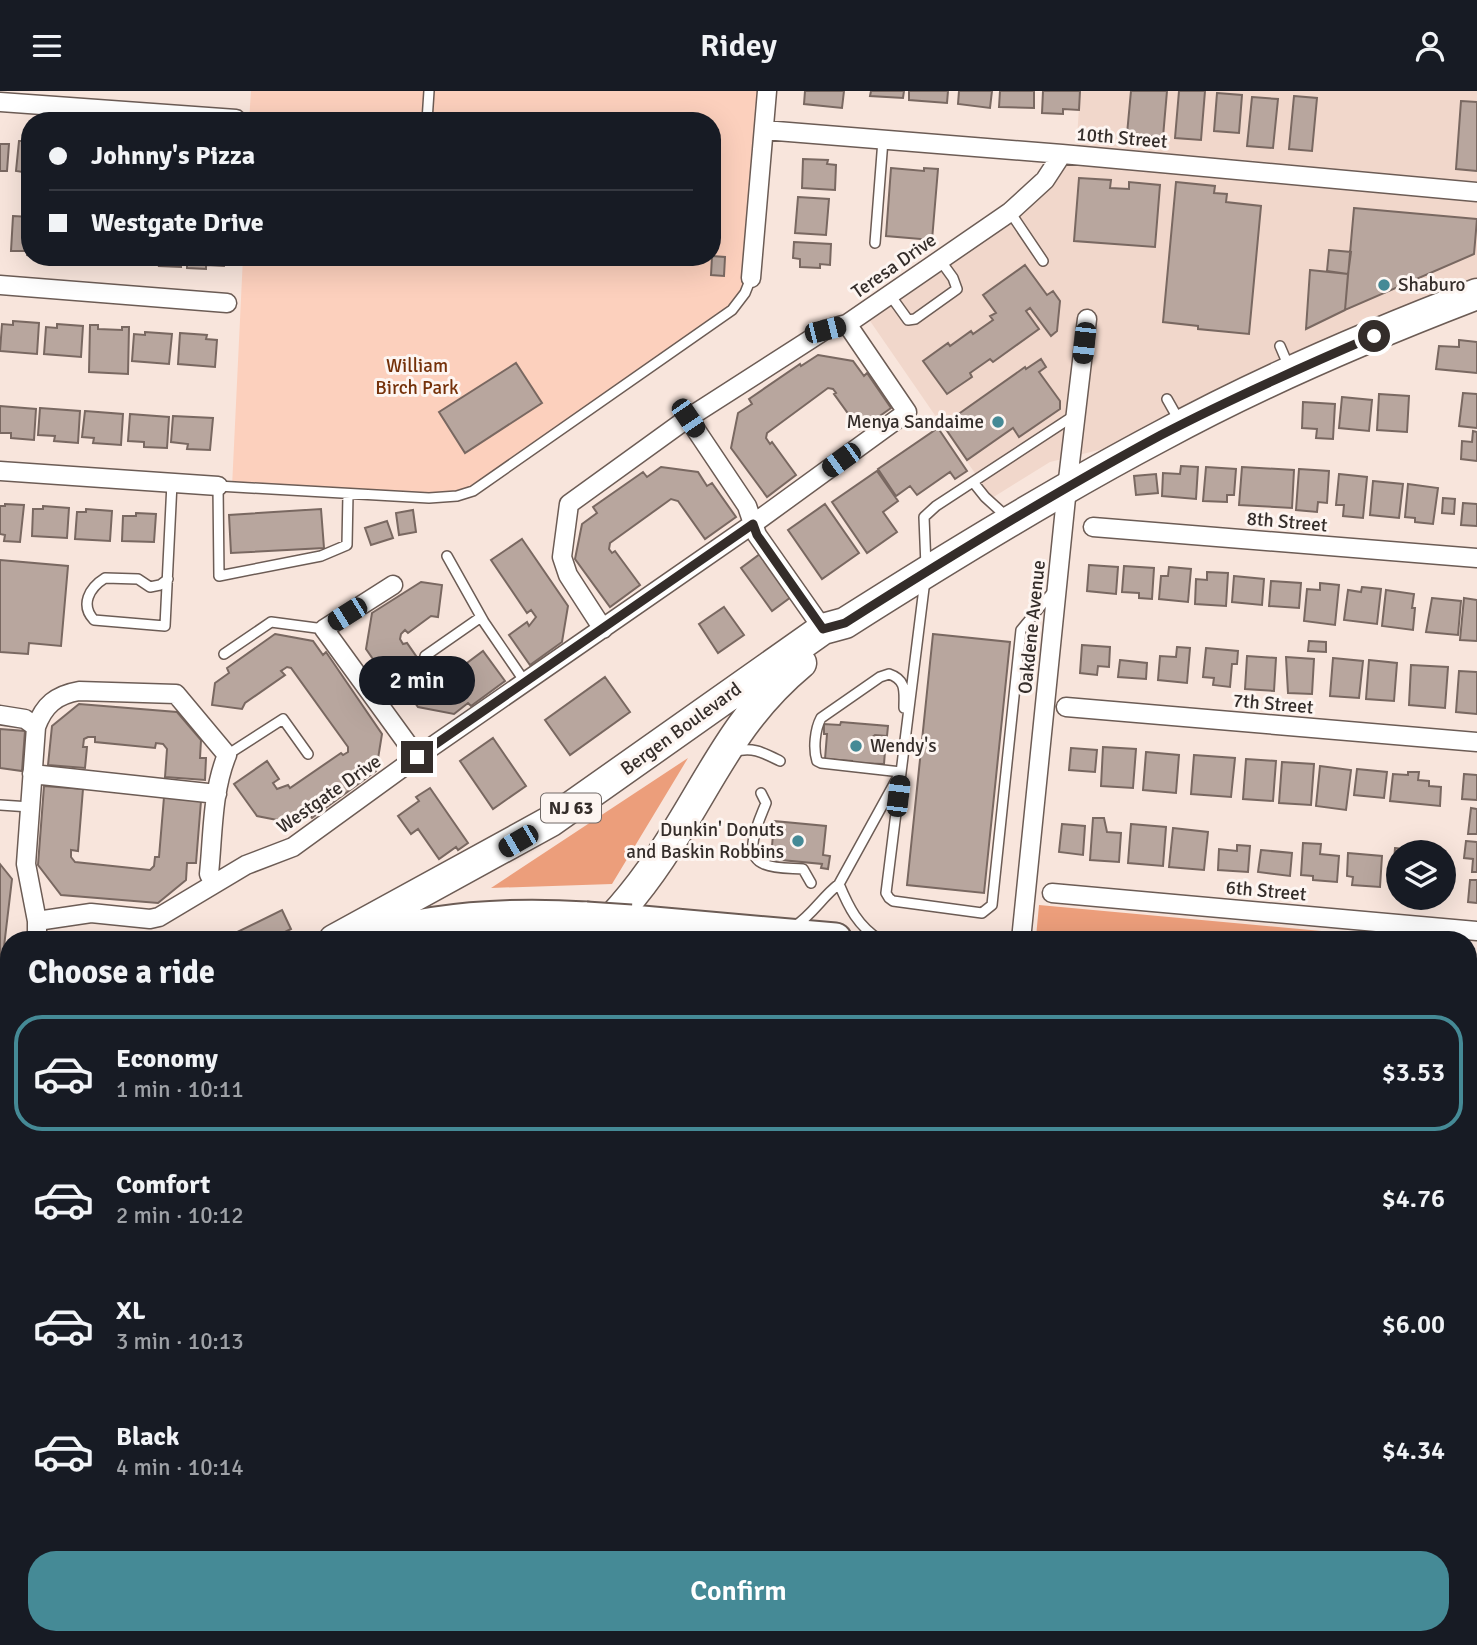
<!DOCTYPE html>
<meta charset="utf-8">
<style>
:root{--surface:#171b24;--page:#20242c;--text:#f1f3f6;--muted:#9ea1a6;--line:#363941;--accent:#458a96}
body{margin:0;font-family:Signika,sans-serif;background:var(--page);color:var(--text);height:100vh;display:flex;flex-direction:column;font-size:26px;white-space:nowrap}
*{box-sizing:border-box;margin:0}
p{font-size:23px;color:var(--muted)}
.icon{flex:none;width:38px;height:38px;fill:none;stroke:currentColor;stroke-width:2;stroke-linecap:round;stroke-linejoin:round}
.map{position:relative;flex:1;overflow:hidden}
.side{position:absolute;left:0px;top:840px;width:1477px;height:714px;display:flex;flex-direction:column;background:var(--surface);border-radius:28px 28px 0 0;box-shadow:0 7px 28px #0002}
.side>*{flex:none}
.guide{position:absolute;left:21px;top:21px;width:700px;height:154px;border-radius:28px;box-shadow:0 7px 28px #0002;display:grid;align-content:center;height:154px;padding:0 28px;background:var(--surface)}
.fabs{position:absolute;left:1386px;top:749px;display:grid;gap:14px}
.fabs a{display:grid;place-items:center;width:70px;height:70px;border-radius:50%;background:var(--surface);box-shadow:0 7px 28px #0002;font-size:35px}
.end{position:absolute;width:32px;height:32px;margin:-16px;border:9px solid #342d2a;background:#fff;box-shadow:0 0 0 4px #fff}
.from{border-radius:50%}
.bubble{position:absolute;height:49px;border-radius:24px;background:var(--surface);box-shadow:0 7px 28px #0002;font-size:23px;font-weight:600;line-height:49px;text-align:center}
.car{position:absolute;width:21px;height:42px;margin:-21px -10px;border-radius:9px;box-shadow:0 0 5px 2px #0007;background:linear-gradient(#222 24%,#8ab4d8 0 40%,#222 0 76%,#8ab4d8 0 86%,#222 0)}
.guide b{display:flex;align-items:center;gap:24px;height:66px;font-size:26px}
.guide b+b{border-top:2px solid var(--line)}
.guide i{width:18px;height:18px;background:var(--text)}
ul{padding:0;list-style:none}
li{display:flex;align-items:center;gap:21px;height:116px;margin:0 14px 10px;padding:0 14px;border:4px solid transparent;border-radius:28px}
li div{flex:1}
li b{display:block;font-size:26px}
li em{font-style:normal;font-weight:600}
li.selected{border-color:var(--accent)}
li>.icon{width:63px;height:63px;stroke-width:1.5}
h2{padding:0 28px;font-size:32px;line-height:84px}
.button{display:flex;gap:14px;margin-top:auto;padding:14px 28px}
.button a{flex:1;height:80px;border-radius:28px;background:var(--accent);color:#fff;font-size:28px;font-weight:600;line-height:80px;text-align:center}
header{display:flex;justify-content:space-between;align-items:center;height:91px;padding:0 28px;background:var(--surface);font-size:32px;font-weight:600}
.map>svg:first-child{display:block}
</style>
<header><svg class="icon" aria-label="menu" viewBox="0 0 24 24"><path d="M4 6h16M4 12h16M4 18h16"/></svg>Ridey<svg class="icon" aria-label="person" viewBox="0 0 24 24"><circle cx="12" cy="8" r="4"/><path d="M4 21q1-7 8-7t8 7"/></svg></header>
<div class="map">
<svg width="1477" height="1554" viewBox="0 0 1477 1554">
<rect width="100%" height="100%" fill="#f8e5dc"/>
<path fill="#f1d7cb" d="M1080,0H1477V203L1164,343L1050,371L992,407L859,214L1007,117L1076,64Z"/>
<path fill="#fcd0bd" d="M251,0H767L751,187L732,219L499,384L457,405L232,396L243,166H712V30H249Z"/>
<path fill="#ec9e7b" d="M688,667L612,793L491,797Z
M1039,814L1419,849H1069L1036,846Z
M296,1545H979L978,1554H269L296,1548Z"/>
<path fill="#b8a69e" stroke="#796861" stroke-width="2" d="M805,0H844L842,17L804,13Z
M871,0H904L903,7L870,5Z
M909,0H948L947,12L909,9Z
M959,0H992L990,17L958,13Z
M1000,0H1034V17L999,16Z
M1043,0H1080L1079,19L1063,18V23L1042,22Z
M1131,0H1167L1163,46L1127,43Z
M1179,0H1205L1201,49L1175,47Z
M1217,2L1242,4L1239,42L1214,40Z
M1294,5L1317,7L1312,60L1289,58Z
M1252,6L1278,8L1273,57L1247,55Z
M1461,10L1477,11V80L1456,78Z
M19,50H30V82L16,80Z
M0,53H9L7,80H0Z
M803,68L828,69L827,73L836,74L835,99L802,97Z
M891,77L924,80V77L938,78L932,149L886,145Z
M1079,87L1111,89L1110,97L1129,98V91L1160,94L1155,156L1074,150Z
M1176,91L1215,95L1214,102L1227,103L1226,111L1261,115L1249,243L1198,238V235L1163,231Z
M798,106L829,108L826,144L795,142Z
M1354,117L1477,128L1474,163L1345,219Z
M13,125L30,126V165L27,164V160H11Z
M794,151L831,153L830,174L820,173V177L800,176V168L793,167Z
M1329,159L1351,161L1348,183L1327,180Z
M712,165L725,166L724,185L711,184Z
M100,166H137V173L109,172L110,168Z
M144,166H181V176L159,175L160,171L144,170Z
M187,166H225L224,175L206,174V178L187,177Z
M1025,174L1047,204L1053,200L1060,210L1057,240L1051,245L1030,217L1026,220L1039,238L993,271L990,268L970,282L972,286L947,303L923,270L948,252L950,255L971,240L973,243L993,229L990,225L996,222L983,204Z
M1310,179L1348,183L1345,219L1306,238Z
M13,230L39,232L37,263L0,260L2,233L13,234Z
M57,233L83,235L81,266L44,263L46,236L57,237Z
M90,234H98V238L122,239V236H129L128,283L89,281Z
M145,241L172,243L169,273L132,270L134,243L145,244Z
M180,242L207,244L206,248L217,249L215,276L178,273Z
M1459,249L1477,251V282L1436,278L1439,255L1459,256Z
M818,264L853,270L864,285L867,282L891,317L860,339L834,303L836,302L833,298L828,297L767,342L766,347L770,353L772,351L796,384L767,406L731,357L738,322L752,313L749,308L800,273L801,275Z
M1041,268L1046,276L1039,281L1060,310V318L1019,346L1013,337L967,369L943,334L1025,276L1026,278Z
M516,272L542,312L465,362L439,321Z
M1463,302L1477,303V337L1459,335Z
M1379,303L1409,305L1407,341L1377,339Z
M1342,306L1372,309L1369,340L1339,337Z
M1303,311L1335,313L1333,348L1316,347L1317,338L1302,337Z
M0,315L36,318L34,349L11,347V342H0Z
M40,317L80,320L78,352L54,350L55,345L38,344Z
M85,320L123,323L121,354L93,352L94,347L82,346Z
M130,323L169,326L167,357L144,356V351L128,350Z
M173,325L213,327L210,359L187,358L188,353L171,351Z
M938,337L967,380L955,388L950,381L917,404L910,395L896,405L878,378Z
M1473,340L1477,341V370L1461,368L1462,350L1472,351Z
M1181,375L1198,376L1196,408L1162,405L1163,382L1180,383Z
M661,376L698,381L707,395L712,392L736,426L705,448L678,410L671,408L610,452L609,458L612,462L615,460L640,494L610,516L575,468L582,433L597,422L593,416L643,381L647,386Z
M1206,376L1236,378L1234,404H1227V411L1203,410Z
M1242,376L1294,379L1292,417L1239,414Z
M1299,378L1329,380L1327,412L1318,411L1317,421L1296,419Z
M877,380L898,410L883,421L897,441L867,462L832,411Z
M1156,383L1158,402L1136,404L1134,385Z
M1339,383L1367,386L1363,427L1343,425L1344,414H1336Z
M1373,390L1403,393L1399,427L1370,424Z
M1408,393L1438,397L1433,433L1415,431V427L1405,426Z
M1443,407L1455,408L1454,423L1442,422Z
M1463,412L1477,413V435L1461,434Z
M5,413L24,414L20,451L4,450L5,444L0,443V415H5Z
M825,413L859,462L822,488L788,439Z
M43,415L69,417L67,447L32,445L33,418H43Z
M86,418L112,420L110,450L75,448L77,421H86Z
M321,418L324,457L231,462L229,424Z
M413,419L416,441L399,444L396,422Z
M136,422L156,423L154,451L122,450L123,425H136Z
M387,430L393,447L371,454L365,437Z
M522,448L568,515L562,551L530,574L509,544L527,531L529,535L536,526L531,519L527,522L491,469Z
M760,463L791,506L772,520L741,477Z
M0,469L68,475L61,555L29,552L28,563L0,561Z
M1089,474L1118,476L1116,503L1087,500Z
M1124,475L1154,477L1152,508L1139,507V502L1122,501Z
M1169,476L1191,478L1188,511L1159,508L1161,485H1168Z
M1207,481L1228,482L1226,515L1195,513L1196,488L1207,489Z
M1234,485L1264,488L1262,514L1232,511Z
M1271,490L1301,492L1299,517L1269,515Z
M421,491L442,494L438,526L431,525L408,542L405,539L401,543L400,548L403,553L407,552L430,585L433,583L436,589L443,590L483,560L505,590L471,615L468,612L454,623L418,616L408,602L400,607L366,558L372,522Z
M1320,492L1339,494L1335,534L1304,530L1307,498L1320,499Z
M1362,496L1381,498L1377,533L1344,529L1348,499L1361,501Z
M1386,499L1414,503L1412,517H1415L1413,539L1382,535Z
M1432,507L1461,510L1458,544L1426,541Z
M1464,507L1477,509V550L1460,549Z
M724,516L744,544L718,562L699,533Z
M275,543L313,550L323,564L326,561L382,643L376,680L312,727L307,721L292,732L257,725L234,693L267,670L279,688L273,692L277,698L288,694L290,697L341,662L343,664L348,661V656L291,577L287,576L281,580L285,584L245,612L242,618L212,614L215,592L229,582L227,577Z
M933,543L1010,551L984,802L907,794Z
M1309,550L1326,551V561L1308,560Z
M1082,554L1110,556L1109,576L1098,575L1097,584L1080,582Z
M1177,556L1190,557L1187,592L1158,589L1160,565L1176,566Z
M1206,557L1238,560L1237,573H1232L1230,596L1213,594L1214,587L1203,586Z
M1247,565L1276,567L1274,600L1245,598Z
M1286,566L1314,568L1312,603L1288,602Z
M1333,567L1363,570L1359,607L1330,605Z
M1120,569L1147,572L1146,588L1118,586Z
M1369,569L1397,572L1394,610L1366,608Z
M1411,574L1448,576L1445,617L1409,614Z
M1459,580L1477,581V623L1456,621Z
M605,586L630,621L570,664L545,629Z
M79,613L177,621L201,649L200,667H206L205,689L165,686L167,658L163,653L156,652L155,657L95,651V646H88L84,648L83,656H87L85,677L48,674L52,635Z
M841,631L888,635L887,645L875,644L871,647L886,648L884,673L852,672V670L825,668L827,643H824V633L840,634Z
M0,638L25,640L22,680L0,677Z
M493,647L526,695L493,718L460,670Z
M1103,656L1136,658L1133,697L1101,695Z
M1071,657L1097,659L1095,681L1069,679Z
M1146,661L1179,664L1176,702L1143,699Z
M1194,664L1235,667L1231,706L1191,703Z
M1246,668L1276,670L1273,710L1243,708Z
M1282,671L1314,673L1311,714L1279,712Z
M1320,675L1351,679L1346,719L1316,715Z
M1357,678L1387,681L1384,707L1354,704Z
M1408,681H1419L1418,689L1429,690V695L1441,696L1440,715L1390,710L1393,683L1408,684Z
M1464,683L1477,684V709L1462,708Z
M44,695L83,698L78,760L71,759V766L75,771L150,779L154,775L155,766H159L164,706L201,710L196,772H187L186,789L158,812L61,804L38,774Z
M430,697L468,752L458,759L456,756L439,768L418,738L411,743L398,725L419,710L416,706Z
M1471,717L1477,718V743H1468Z
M1093,727H1104L1107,741L1121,742L1119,771L1090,769Z
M774,730L826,735L823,764L830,765L828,778L821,777L822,773L771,768Z
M1062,733L1085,735L1083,764L1059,761Z
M1131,733L1166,736L1163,775L1128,772Z
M1173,737L1208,741L1204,779L1169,776Z
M1466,750L1477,751V781H1472L1473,768L1464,767Z
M1303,752L1321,753L1320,763L1339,765L1337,791L1313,789V785L1301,784Z
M1237,754L1250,755L1248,781L1218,779L1219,758L1237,760Z
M1395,757L1430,761H1398V795H1392Z
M1261,759L1292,762L1290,785L1258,781Z
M1348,762L1382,765L1380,796L1352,794L1353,786L1347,785Z
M0,773L12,788L3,864L0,867Z
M1470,789H1477V812L1468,811Z
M282,819L291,838L269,849H221Z
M0,1182L9,1183V1220H0Z
M0,1234L7,1235L3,1272H0Z
M1183,1545H1208V1552L1192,1553V1551L1183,1550Z
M1235,1545H1250V1549L1248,1548L1247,1554H1234Z
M1257,1545H1271V1554H1256Z
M1271,1545H1286V1554H1271Z
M1292,1545H1308L1307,1554H1292Z
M1308,1545H1325L1324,1554H1307Z
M1331,1545H1346L1345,1554H1330Z
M1346,1545H1361L1360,1554H1345Z"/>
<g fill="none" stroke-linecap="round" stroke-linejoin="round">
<g stroke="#6c5c55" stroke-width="12">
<path id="service" d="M427,30L429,0
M1010,121L1043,170
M875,152L883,49
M890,204L908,229L915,228L957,198L953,187L940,169
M1280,255L1289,276
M1167,308L1180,331
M973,391L985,406L1007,426
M348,403L347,454L321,465L219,485L218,395L429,407L457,405L473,400L732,219L745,202L751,187
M447,465L484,531L525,591
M926,475L924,426L936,415L1075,324
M168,488L160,494L150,496L138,488L105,487C89,497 80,514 94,529L165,535L172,392
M925,489L886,802L889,807L893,810L982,822L992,814L1021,539L1055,498
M224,563L271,531L324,538
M425,565L481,526
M734,661C752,655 764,662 780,670
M227,664L283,628L308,663
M901,681L821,672L817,670C813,658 815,638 821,627L880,586L889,583C907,589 904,601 904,617
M761,702L766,712C760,728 741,764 764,773C775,778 791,777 803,778L811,792
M0,714L30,716
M839,793C849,817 858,835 880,849
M795,835C813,823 822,806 839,793L899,684"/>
</g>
<g stroke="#6c5c55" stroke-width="21">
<path id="minor" d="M0,11L236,28
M764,39L1062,63L1477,101
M751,187L767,0
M0,194L227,212
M688,327L747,415L757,444L823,538
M0,380L218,395
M1093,436L1477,467
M393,494L324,538L417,666
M603,538L568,484L562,466L569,413L688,327L825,239L847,233L1010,121L1045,89L1062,63
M1066,616L1477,651
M0,624L25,628L36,636L26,773L37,830V849
M36,636C44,614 56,604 79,600L176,603L227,664C212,700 213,744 209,783L214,793
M32,683L217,703
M1052,802L1477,840
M37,830L91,822L150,828L159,826L246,774L293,756L417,666L753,433L907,321L847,233
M1021,849L1067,397L1087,228
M0,909L9,904
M0,948L5,986L0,998
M1468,1021L1477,1022
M0,1171H9
M1468,1205L1477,1206
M1468,1409L1477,1410
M0,1510L9,1513
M0,1545L9,1540
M215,1554L216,1545
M1470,1554L1477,1477"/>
</g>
<g stroke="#6c5c55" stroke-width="33">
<path id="primary" d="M334,849L551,730L823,538L845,532C949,466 1053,402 1161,345C1262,290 1370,244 1477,203
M591,849C621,821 647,788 669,753C713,685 736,626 801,572"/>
</g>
<g stroke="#6c5c55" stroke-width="33">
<path id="trunk" d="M0,1010L9,1007"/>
</g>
<g stroke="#6c5c55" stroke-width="37">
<path id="motorway" d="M631,831L835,849
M363,849C436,827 510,823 586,828
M1468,907L1477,908
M1468,931L1477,932
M0,1032L9,1028"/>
</g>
<use href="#service" stroke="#fff" stroke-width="9"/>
<use href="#minor" stroke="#fff" stroke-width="18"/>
<use href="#primary" stroke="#fff" stroke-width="30"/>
<use href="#trunk" stroke="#fff" stroke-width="30"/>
<use href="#motorway" stroke="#fff" stroke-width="33"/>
<g stroke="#6c5c55" stroke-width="37" stroke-linecap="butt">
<path id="motorway-bridge" d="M586,828L631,831"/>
</g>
<use href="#motorway-bridge" stroke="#fff" stroke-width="33"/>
</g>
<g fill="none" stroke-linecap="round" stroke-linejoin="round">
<path stroke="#342d2a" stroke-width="9" d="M417,666L753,433L757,444L823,538L845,532C949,466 1053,402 1161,344C1230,308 1302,276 1374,245"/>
</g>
<g fill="#458a96" stroke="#fdf5f1" stroke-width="2.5">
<circle cx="1384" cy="194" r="7"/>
<circle cx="998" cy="331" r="7"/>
<circle cx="856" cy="655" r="7"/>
<circle cx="798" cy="750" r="7"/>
</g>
<g text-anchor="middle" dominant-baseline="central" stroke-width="6" stroke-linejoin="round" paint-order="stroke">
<rect fill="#fdf5f1" stroke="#706966" stroke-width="2" x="541" y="702.5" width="60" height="29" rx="5"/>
<g font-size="18" font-weight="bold" fill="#342d2a">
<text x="571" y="717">NJ 63</text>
</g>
<g font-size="19" fill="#342d2a" stroke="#fdf5f1">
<text transform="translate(1122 47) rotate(5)">10th Street</text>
<text transform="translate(894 175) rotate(-35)">Teresa Drive</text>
<text transform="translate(1287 431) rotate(5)">8th Street</text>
<text transform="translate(1032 536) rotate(-84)">Oakdene Avenue</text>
<text transform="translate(1273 613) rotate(5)">7th Street</text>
<text transform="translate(681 638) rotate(-36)">Bergen Boulevard</text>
<text transform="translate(329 703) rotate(-35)">Westgate Drive</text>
<text transform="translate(1266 800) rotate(5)">6th Street</text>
</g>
<g font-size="19" fill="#342d2a" stroke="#fdf5f1" text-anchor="start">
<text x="1398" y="194">Shaburo</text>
<text x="984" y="331" text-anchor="end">Menya Sandaime</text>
<text x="870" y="655">Wendy's</text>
<text x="784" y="739" text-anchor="end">Dunkin' Donuts<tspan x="784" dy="22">and Baskin Robbins</tspan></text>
</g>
<g font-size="19" fill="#753109" stroke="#fdf5f1">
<text x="417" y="275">William<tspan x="417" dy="22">Birch Park</tspan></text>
</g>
</g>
</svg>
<div class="fabs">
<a><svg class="icon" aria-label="layers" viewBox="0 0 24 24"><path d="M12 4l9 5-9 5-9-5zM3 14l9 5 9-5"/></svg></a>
</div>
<i class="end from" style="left:1374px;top:245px"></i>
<i class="end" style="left:417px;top:666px"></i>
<div class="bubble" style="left:359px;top:565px;width:116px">2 min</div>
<i class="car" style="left:825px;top:239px;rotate:76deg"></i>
<i class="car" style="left:1084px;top:252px;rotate:186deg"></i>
<i class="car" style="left:688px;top:327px;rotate:146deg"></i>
<i class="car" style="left:841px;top:369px;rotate:234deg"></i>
<i class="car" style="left:347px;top:523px;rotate:238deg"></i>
<i class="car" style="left:898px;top:705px;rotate:7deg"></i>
<i class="car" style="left:518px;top:750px;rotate:240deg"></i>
<div class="guide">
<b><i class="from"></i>Johnny's Pizza</b>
<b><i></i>Westgate Drive</b>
</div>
<section class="side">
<h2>Choose a ride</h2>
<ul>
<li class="selected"><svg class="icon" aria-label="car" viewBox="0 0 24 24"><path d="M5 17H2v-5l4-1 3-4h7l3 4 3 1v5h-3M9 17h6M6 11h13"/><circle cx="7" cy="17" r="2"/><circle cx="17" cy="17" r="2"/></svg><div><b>Economy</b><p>1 min · 10:11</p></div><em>$3.53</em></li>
<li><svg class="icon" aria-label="car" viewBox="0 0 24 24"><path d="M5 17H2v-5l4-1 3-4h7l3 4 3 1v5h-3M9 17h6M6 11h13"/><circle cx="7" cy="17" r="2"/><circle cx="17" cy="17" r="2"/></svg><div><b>Comfort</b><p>2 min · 10:12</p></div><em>$4.76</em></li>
<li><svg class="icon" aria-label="car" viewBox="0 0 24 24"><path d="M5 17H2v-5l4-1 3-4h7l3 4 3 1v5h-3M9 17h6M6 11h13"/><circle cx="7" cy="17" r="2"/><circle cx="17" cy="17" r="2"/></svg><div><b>XL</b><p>3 min · 10:13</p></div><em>$6.00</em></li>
<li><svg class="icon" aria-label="car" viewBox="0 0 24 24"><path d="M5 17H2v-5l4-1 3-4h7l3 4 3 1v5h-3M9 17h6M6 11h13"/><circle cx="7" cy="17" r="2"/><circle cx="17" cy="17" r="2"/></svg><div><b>Black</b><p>4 min · 10:14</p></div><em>$4.34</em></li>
</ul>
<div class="button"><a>Confirm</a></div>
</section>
</div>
